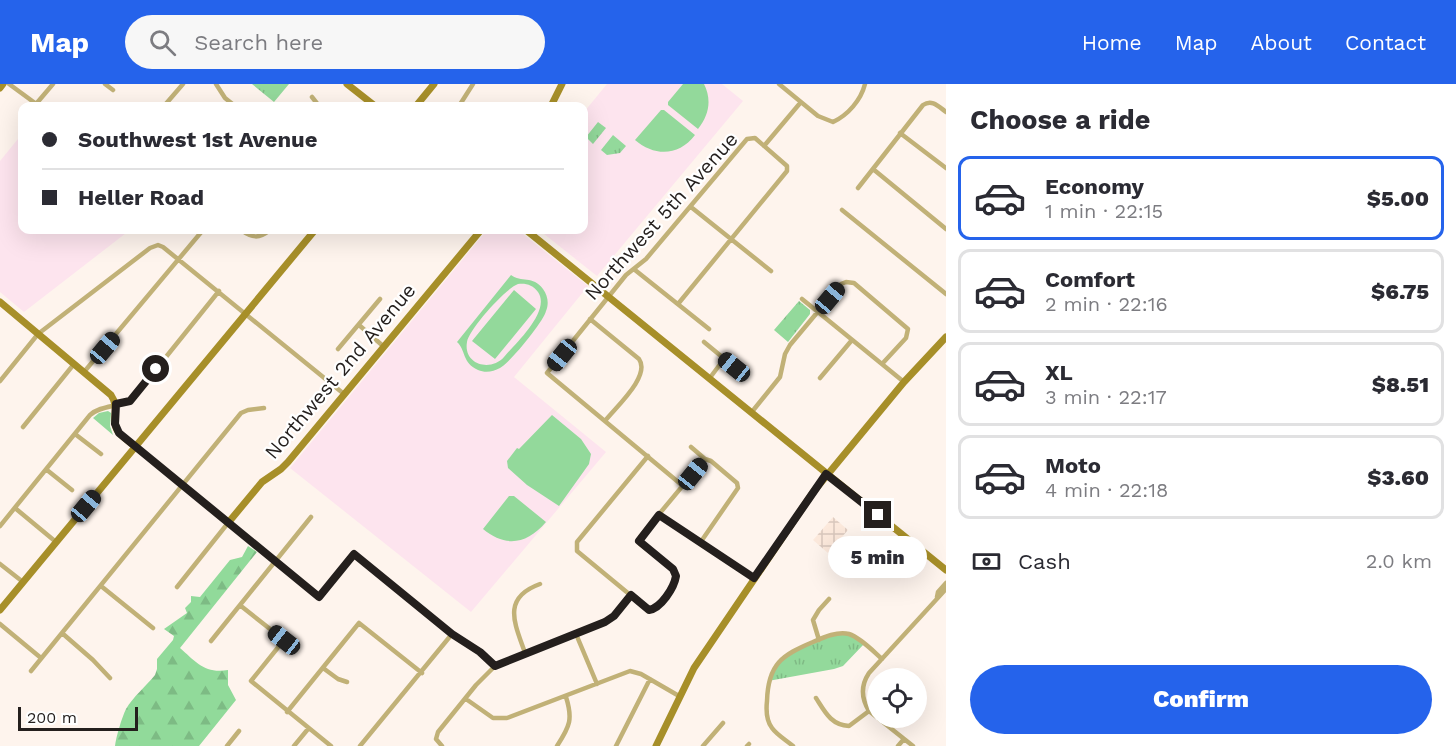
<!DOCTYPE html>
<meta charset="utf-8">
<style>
:root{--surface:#fff;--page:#f7f7f7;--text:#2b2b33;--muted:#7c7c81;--line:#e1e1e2;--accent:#2563eb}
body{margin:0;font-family:"Work Sans",sans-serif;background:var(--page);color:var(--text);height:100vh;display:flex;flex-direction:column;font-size:22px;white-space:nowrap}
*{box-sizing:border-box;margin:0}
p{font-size:20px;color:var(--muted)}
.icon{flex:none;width:33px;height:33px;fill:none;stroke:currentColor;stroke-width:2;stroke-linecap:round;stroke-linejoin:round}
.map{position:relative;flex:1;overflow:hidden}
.sheet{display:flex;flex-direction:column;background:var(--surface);width:510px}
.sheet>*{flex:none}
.guide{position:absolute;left:18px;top:18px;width:570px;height:132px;border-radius:12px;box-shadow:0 6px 24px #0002;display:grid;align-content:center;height:132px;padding:0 24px;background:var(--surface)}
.buttons{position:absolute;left:867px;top:584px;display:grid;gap:12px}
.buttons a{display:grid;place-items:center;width:60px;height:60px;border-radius:50%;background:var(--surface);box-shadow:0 6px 24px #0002;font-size:30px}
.scale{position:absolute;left:18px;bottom:15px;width:120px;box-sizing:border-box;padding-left:6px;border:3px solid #241f1d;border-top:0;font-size:16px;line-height:21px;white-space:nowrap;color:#241f1d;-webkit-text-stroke:4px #fff;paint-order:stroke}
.end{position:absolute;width:27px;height:27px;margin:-14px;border:8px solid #241f1d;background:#fff;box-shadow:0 0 0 3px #fff}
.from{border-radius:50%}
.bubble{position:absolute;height:42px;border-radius:21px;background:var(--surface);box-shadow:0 6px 24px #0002;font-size:20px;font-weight:800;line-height:42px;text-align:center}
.car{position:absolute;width:18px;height:36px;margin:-18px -9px;border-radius:8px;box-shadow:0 0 4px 2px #0007;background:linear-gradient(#222 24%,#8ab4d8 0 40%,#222 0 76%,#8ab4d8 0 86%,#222 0)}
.guide b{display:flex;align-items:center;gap:21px;height:57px;font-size:22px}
.guide b+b{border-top:2px solid var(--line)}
.guide i{width:15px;height:15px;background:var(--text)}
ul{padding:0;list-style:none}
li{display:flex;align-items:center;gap:18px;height:84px;margin:0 12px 9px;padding:0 12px;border:3px solid var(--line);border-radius:12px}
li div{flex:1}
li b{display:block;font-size:22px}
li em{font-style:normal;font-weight:800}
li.current{border-color:var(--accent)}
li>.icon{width:54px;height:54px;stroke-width:1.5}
h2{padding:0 24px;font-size:27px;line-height:72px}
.pay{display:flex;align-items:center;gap:15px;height:66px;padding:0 24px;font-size:22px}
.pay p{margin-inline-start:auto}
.action{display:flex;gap:12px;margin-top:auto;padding:12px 24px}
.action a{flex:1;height:69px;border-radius:36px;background:var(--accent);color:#fff;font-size:24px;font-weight:800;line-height:69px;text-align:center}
header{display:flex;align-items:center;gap:36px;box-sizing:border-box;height:84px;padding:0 30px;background:var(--accent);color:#fff}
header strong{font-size:28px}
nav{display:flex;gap:33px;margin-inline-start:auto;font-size:21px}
.search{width:420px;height:54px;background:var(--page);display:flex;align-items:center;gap:15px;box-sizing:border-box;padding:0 21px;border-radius:33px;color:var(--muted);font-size:22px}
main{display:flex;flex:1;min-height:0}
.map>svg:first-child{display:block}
</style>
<header>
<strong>Map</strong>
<div class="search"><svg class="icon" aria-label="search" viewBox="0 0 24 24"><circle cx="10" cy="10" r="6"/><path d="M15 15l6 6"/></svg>Search here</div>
<nav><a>Home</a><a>Map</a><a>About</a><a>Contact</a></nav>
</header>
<main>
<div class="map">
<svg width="946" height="662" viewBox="0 0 946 662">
<defs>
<pattern id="industrial-grid" width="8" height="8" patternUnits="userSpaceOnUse" patternTransform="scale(1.5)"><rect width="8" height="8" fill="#fce9dc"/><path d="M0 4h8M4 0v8" fill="none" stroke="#d8c7bc"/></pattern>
<pattern id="grass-tufts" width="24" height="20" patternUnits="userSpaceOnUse" patternTransform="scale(1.5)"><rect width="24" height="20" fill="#93d99b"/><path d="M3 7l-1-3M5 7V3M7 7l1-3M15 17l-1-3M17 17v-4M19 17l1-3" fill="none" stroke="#7fba85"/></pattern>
<pattern id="forest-firs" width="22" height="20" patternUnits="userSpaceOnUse" patternTransform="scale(1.5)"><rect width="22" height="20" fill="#91da9a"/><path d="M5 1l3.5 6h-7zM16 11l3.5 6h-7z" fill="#7dbb84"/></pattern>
</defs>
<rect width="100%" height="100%" fill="#fef4ed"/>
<path fill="url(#industrial-grid)" d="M833,433L848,446L828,469L813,456Z"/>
<path fill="#fde4ee" d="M607,0H722L743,17L597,192L539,146H584V28Z
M22,50V146H130L24,228L0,208V77Z
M487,146H518L588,202L514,293L606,368L471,528L290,384Z"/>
<path fill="url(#grass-tufts)" d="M252,0H289L274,18Z
M598,38L606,44L593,60L586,53Z
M613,51L626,62L620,69L607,71L601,66Z
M799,217L810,226V230L788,258L774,246Z
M108,327L111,329L110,342L113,351L93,334L99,329Z
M840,549L849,550L864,560L843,582L834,585L768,597C779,566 812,559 840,549Z"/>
<path fill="url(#forest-firs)" d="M248,462L257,468L180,564C196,578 205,590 228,586V601L236,616L199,662H115C116,653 122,633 126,625C133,613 146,602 155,591L157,585V575L173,556L174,552L164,545L187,529L185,524L191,518V512L200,513L230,476L242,473Z"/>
<path fill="#93d99b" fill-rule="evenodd" d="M683,0H704C712,16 709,31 698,45L668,21V18Z
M661,26H664L695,51C679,72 655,73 635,56Z
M511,191C521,199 533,191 543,205C548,212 549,220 546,227C544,237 509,280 500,284C493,288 485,289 478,286C462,279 466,266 457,258ZM518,200C526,199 533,201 538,208C551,227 516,259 504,273C491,288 463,281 467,258C469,245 506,204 518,200Z
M514,206L536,225L495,275L472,257Z
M552,331L581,355L591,370L589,380L559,422L527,401L508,384L507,377L517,364L519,365Z
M509,412H514L546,438C527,460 506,464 483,445Z"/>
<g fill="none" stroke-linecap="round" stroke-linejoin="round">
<path stroke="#c1b177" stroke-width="4.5" d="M9,0L39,22
M105,0L113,6
M216,0L225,14L235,22
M779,0L818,32L833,38C848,31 861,16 865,0
M312,13L319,22
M36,20L53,0
M164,22L183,0
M459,22L473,0
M900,49L946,84
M764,62L801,18
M873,85L946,145
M858,104L923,21C932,15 938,22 946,28
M691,123L771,187
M842,126L946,210
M241,146C252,154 259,155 270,146
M635,186L709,245
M802,215L904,298
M678,220L787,87V82L755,54L747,55L646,175L626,191L547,289L683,402
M590,235L639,275C651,292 616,323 605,337
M359,241L383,262
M704,258L744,291
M338,265L380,215
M84,288L203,146
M820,294L852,256
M709,295L724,275
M0,297L38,250L150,164L158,161L163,163L344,310
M751,329L780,293L785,270L790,261L841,200L846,198L854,199L908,245L906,254L882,280
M23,343L74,280
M75,350L101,370
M136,363L319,513L354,470L452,550L480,568L495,582
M691,363L705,375
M648,372L577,458V467L646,524L649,526C661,524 674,504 676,492L673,485L640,460V453L705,375L711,377L737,399L738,404L700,459
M47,386L72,406
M15,424L56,458
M659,431L754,494
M0,442L90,331C102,320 121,324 133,314L219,207
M0,480L23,498
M101,502L153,544
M177,503L228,439
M937,513L938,508L946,499
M241,522L284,556L251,597L331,662
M0,540L41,574
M62,549L93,576L110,594
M576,550L597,600
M819,556L813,536L819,526L829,515
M211,557L311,433
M525,569C515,540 501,514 540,500
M323,584L338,595L347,598
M31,587L241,329L248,326L264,324
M816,614C825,628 831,641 849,642L869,627
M466,615L493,634H507L630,587L641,590L679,612
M287,628L359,539L422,589
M227,662L239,647
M294,662L308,645
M360,662L452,550
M442,662L436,655L438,648L476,601L495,582L605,538L614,532L631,511
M557,662C570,642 573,635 566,613
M616,662L650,595
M703,662L723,639
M747,662L749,660
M793,662C786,656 777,651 772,644C766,636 766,626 767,617C768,580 782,571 813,558C824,553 838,547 849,550C861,554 873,567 882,575
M898,662L904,655
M913,662L869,627C861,614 861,601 869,589L946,505"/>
<path stroke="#a78f29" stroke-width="7" d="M347,0L375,22
M0,4L3,0
M416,22L434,0
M551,22L562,0
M526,146L946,486
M0,218L111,311C120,324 111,335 117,346C120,352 130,358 136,363
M228,439L262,398L281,385L288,378L481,146
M0,526L315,146
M656,662L694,584L814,407L904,298L946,253"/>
</g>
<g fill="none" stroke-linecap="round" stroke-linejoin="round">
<path stroke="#241f1d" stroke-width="8" d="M156,285L130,317L116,320L115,340L119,349L319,513L354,470L452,550L480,568L495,582L605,538L614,532L631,511L649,526C661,524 674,504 676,492L673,485L639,457L659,431L754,494L826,390L878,431"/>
</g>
<g text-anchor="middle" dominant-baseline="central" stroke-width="4.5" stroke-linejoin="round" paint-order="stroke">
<g font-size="20" fill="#241f1d" stroke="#fff">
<text transform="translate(661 132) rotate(-48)">Northwest 5th Avenue</text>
<text transform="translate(340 287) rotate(-50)">Northwest 2nd Avenue</text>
</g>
</g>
</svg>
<div class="buttons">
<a><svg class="icon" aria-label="locate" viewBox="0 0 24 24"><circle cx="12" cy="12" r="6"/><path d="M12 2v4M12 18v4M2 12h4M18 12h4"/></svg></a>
</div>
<div class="scale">200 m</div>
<i class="end from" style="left:156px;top:285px"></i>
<i class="end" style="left:878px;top:431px"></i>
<div class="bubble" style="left:828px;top:452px;width:99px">5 min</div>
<i class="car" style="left:830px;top:214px;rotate:40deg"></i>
<i class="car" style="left:105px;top:264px;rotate:40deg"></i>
<i class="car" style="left:562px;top:271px;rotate:219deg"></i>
<i class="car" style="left:734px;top:283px;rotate:309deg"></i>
<i class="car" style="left:693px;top:390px;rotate:39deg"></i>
<i class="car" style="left:86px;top:422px;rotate:40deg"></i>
<i class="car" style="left:284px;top:556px;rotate:308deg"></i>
<div class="guide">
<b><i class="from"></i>Southwest 1st Avenue</b>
<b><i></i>Heller Road</b>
</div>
</div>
<section class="sheet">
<h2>Choose a ride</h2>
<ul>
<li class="current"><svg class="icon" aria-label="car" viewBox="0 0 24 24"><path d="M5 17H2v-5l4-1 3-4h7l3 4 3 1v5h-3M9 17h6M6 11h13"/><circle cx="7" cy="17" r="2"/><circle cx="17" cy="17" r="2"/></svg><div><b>Economy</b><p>1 min · 22:15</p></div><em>$5.00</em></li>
<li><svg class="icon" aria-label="car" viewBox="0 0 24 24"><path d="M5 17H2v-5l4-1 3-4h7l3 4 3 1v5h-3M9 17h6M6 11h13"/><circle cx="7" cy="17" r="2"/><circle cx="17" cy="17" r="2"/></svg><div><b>Comfort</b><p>2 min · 22:16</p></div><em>$6.75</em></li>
<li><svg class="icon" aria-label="car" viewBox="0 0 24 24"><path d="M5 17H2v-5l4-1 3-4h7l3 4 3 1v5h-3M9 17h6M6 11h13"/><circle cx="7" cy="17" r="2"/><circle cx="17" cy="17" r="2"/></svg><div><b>XL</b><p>3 min · 22:17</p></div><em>$8.51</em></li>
<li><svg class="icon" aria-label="car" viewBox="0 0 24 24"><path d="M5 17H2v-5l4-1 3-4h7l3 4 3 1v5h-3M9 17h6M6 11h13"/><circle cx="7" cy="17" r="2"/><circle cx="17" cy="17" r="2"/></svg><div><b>Moto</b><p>4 min · 22:18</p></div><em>$3.60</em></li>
</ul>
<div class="pay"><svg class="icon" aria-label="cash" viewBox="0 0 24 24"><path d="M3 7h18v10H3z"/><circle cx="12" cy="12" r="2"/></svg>Cash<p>2.0 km</p></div>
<div class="action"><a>Confirm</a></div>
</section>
</main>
